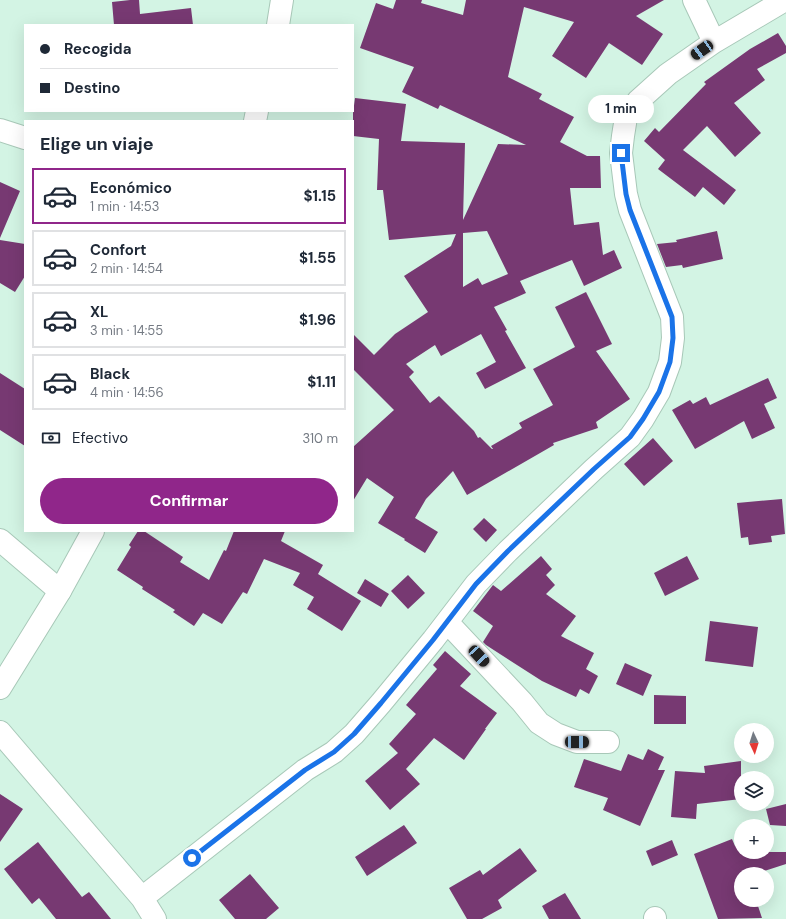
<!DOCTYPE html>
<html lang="es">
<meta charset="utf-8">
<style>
:root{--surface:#fff;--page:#f2f2f3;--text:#1f2937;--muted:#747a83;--line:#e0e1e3;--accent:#90268a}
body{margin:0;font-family:"DM Sans",sans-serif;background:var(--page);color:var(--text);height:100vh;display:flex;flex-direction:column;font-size:15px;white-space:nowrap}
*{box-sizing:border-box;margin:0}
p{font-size:13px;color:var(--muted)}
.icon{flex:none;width:22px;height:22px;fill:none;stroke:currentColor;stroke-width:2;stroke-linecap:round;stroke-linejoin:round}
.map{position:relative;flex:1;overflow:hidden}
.details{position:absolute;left:24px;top:120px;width:330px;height:412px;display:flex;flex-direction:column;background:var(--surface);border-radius:0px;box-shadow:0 4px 16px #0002}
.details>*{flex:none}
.guide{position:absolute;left:24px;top:24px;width:330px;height:88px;border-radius:0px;box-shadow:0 4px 16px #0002;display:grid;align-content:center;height:88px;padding:0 16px;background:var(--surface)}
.needle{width:26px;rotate:176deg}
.buttons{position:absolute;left:734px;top:723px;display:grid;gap:8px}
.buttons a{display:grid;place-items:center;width:40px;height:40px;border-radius:50%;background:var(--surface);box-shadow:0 4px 16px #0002;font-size:20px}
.end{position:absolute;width:18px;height:18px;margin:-9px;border:5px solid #1a73e8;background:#fff;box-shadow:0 0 0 2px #fff}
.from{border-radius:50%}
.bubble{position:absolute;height:28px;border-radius:14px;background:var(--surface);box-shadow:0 4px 16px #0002;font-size:13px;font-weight:700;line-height:28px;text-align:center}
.car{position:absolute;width:12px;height:24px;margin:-12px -6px;border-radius:5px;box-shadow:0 0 3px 1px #0007;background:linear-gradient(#222 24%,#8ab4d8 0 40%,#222 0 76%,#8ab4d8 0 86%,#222 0)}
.guide b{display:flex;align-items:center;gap:14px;height:38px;font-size:15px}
.guide b+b{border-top:1px solid var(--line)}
.guide i{width:10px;height:10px;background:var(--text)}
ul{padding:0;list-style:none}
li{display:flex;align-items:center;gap:12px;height:56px;margin:0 8px 6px;padding:0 8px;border:2px solid var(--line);border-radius:0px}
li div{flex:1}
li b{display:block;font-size:15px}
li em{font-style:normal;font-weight:700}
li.current{border-color:var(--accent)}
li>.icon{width:36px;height:36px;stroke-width:1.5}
h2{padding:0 16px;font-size:18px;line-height:48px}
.pay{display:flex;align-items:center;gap:10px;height:44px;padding:0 16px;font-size:15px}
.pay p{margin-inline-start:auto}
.action{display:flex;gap:8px;margin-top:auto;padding:8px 16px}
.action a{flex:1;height:46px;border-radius:24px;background:var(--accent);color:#fff;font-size:16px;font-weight:700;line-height:46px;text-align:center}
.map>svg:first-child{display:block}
</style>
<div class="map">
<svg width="786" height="919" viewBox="0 0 786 919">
<rect width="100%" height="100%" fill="#d3f4e4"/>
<path fill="#773972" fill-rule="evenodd" d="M130,0H139L140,14L191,8L193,25H114L112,2Z
M396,0H422L421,3L463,15L466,0H664L636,16L663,34L642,65L609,43L586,78L552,56L574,22L524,7L508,77L542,94L539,99L574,117L560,142L587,156H600L601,188H570L574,225L599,222L603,255L614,250L622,268L584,286L572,260L520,281L526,293L494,307L507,330L505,331L526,368L485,389L476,373L496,362L481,334L441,356L435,345L406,364L414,372L409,377L430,403L439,396L474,431L478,438L480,437L492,449H493L491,446L522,428L519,423L553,405L533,369L575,347L555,307L586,292L612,344L596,351L630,399L596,422L598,428L553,443L554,445L467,495L453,471L426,499L415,518L438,532L425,553L404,540L405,539L378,523L394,497L367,478L353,501V447L394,410L353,369V334L374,355L395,334L428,312L404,276L451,246L456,234L389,240L383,190H377L379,139L353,136V113L355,98L406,104L401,141L465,143L463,220L498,144L526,145L440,105L438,109L402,92L414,67L360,48L376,3L393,9ZM487,231L508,274L482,285L478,278L463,287V233Z
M778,33L786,46V53L757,69L765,80L734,103L761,133L735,157L707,126L683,150L736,190L724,205L703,187L695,197L658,169L665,160L644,141L655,128L659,132L706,84L704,82L750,49Z
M0,182L20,191L0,238Z
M717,231L723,259L683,268L682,265L666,267L657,244L677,242L676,240Z
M0,240L25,244V276L15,292L0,283Z
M0,373L25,389V446L0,430Z
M768,378L777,398L764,404L775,428L752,439L744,421L695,449L672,410L690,400L693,404L706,397L710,405Z
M653,438L673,461L644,486L624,464Z
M782,499L785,534L771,536L772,542L749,545L748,537L741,538L737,503Z
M484,518L497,530L486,542L473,529Z
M138,531H144L183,557L180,562L209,580L224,550L226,551L234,531H285L281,541L323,565L318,574L361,601L342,631L307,609L314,597L293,585L300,573L264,559L247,594L243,592L222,624L203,613L194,626L173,612L175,610L142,589L143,587L117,570L131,547L129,545Z
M541,556L552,569L546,575L555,585L546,594L576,616L561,636L594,653L586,669L598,676L589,694L580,689L576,697L542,681L486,645L483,642L493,626L473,611L493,585L501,591Z
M687,556L699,579L665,596L654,573Z
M408,575L425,593L408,609L391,591Z
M365,579L389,594L381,607L357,593Z
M710,621L758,627L753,667L705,661Z
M445,651L471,674L460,686L497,713L485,729H486L464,760L434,738L406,769L420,784L390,810L365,781L398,753L389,744L416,714L406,705L437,669L433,665Z
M625,663L652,675L643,696L616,684Z
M654,695L686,696V724H654Z
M648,749L664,757L658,770H665L640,826L603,810L608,798L574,787L584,759L621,771L628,754L643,760Z
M741,761V799L697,804L696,819L671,817L675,771L705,773L704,766Z
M0,794L23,809L0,842Z
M786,804V826L770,825L766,809Z
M404,825L417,843L367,876L355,857Z
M732,839L735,846L741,845V852H786V864L755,874H741V900H756L762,918L718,919L694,854Z
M672,840L678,855L652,866L646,851Z
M38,842L82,897L89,892L111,919H56L39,898L32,904L4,869Z
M520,848L537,871L498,900L502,908L482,919H467L449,888L480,870L483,875Z
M250,874L279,908L266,919H235L219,900Z
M565,893L581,919H549L542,906Z"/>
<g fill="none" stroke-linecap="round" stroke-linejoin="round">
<g stroke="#a8c8b8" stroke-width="24">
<path id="minor" d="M694,0L714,42
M0,130L25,138
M0,540L60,591
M447,622L522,702L539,723L556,734L577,742H608
M0,732L142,898L155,919
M142,898L305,770L334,752L354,734L381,703L433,640L476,584L508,551L594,469L630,437L643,419L659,392L670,362L673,338L672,317L630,210L626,194L621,153L623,136L626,117L638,101L668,74L714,42L785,0
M655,918V919"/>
</g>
<g stroke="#a8c8b8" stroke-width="24">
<path id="major" d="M278,25L282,0
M255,121L257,111
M0,688L60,591L93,531"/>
</g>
<use href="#minor" stroke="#fff" stroke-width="22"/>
<use href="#major" stroke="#fff" stroke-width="22"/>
</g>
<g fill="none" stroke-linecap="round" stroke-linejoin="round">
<path stroke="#1a73e8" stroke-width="5" d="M192,858L305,770L334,752L354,734L381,703L433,640L476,584L508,551L594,469L630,437L643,419L659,392L670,362L673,338L672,317L630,210L626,194L621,153"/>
</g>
</svg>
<div class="buttons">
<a><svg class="needle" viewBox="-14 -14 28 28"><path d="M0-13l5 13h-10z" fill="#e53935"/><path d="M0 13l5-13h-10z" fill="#747a83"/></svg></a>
<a><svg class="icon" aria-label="layers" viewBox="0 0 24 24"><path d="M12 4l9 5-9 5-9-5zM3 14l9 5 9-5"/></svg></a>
<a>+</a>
<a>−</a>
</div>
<i class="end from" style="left:192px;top:858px"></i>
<i class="end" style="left:621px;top:153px"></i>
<div class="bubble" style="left:588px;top:95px;width:66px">1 min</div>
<i class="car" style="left:702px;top:50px;rotate:235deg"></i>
<i class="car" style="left:479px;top:656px;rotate:137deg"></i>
<i class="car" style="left:577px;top:742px;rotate:91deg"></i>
<div class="guide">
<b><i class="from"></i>Recogida</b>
<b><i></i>Destino</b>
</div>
<section class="details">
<h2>Elige un viaje</h2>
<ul>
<li class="current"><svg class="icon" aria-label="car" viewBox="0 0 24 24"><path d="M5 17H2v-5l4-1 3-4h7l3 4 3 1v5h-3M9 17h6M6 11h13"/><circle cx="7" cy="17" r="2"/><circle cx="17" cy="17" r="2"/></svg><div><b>Económico</b><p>1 min · 14:53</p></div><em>$1.15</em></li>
<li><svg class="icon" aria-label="car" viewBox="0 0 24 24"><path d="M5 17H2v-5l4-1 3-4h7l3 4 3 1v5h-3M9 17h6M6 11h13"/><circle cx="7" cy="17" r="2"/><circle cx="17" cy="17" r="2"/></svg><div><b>Confort</b><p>2 min · 14:54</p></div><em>$1.55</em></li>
<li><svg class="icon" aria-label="car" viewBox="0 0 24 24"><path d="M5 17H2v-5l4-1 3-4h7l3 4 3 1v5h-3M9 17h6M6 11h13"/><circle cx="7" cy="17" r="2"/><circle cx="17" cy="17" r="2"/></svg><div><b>XL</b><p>3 min · 14:55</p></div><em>$1.96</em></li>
<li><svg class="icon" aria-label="car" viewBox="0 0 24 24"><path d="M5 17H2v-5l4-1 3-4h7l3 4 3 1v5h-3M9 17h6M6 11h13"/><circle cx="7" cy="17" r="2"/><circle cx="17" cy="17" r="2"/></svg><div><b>Black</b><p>4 min · 14:56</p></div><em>$1.11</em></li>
</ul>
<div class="pay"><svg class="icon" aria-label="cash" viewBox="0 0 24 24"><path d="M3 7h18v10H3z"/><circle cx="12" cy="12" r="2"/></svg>Efectivo<p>310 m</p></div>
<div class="action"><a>Confirmar</a></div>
</section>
</div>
